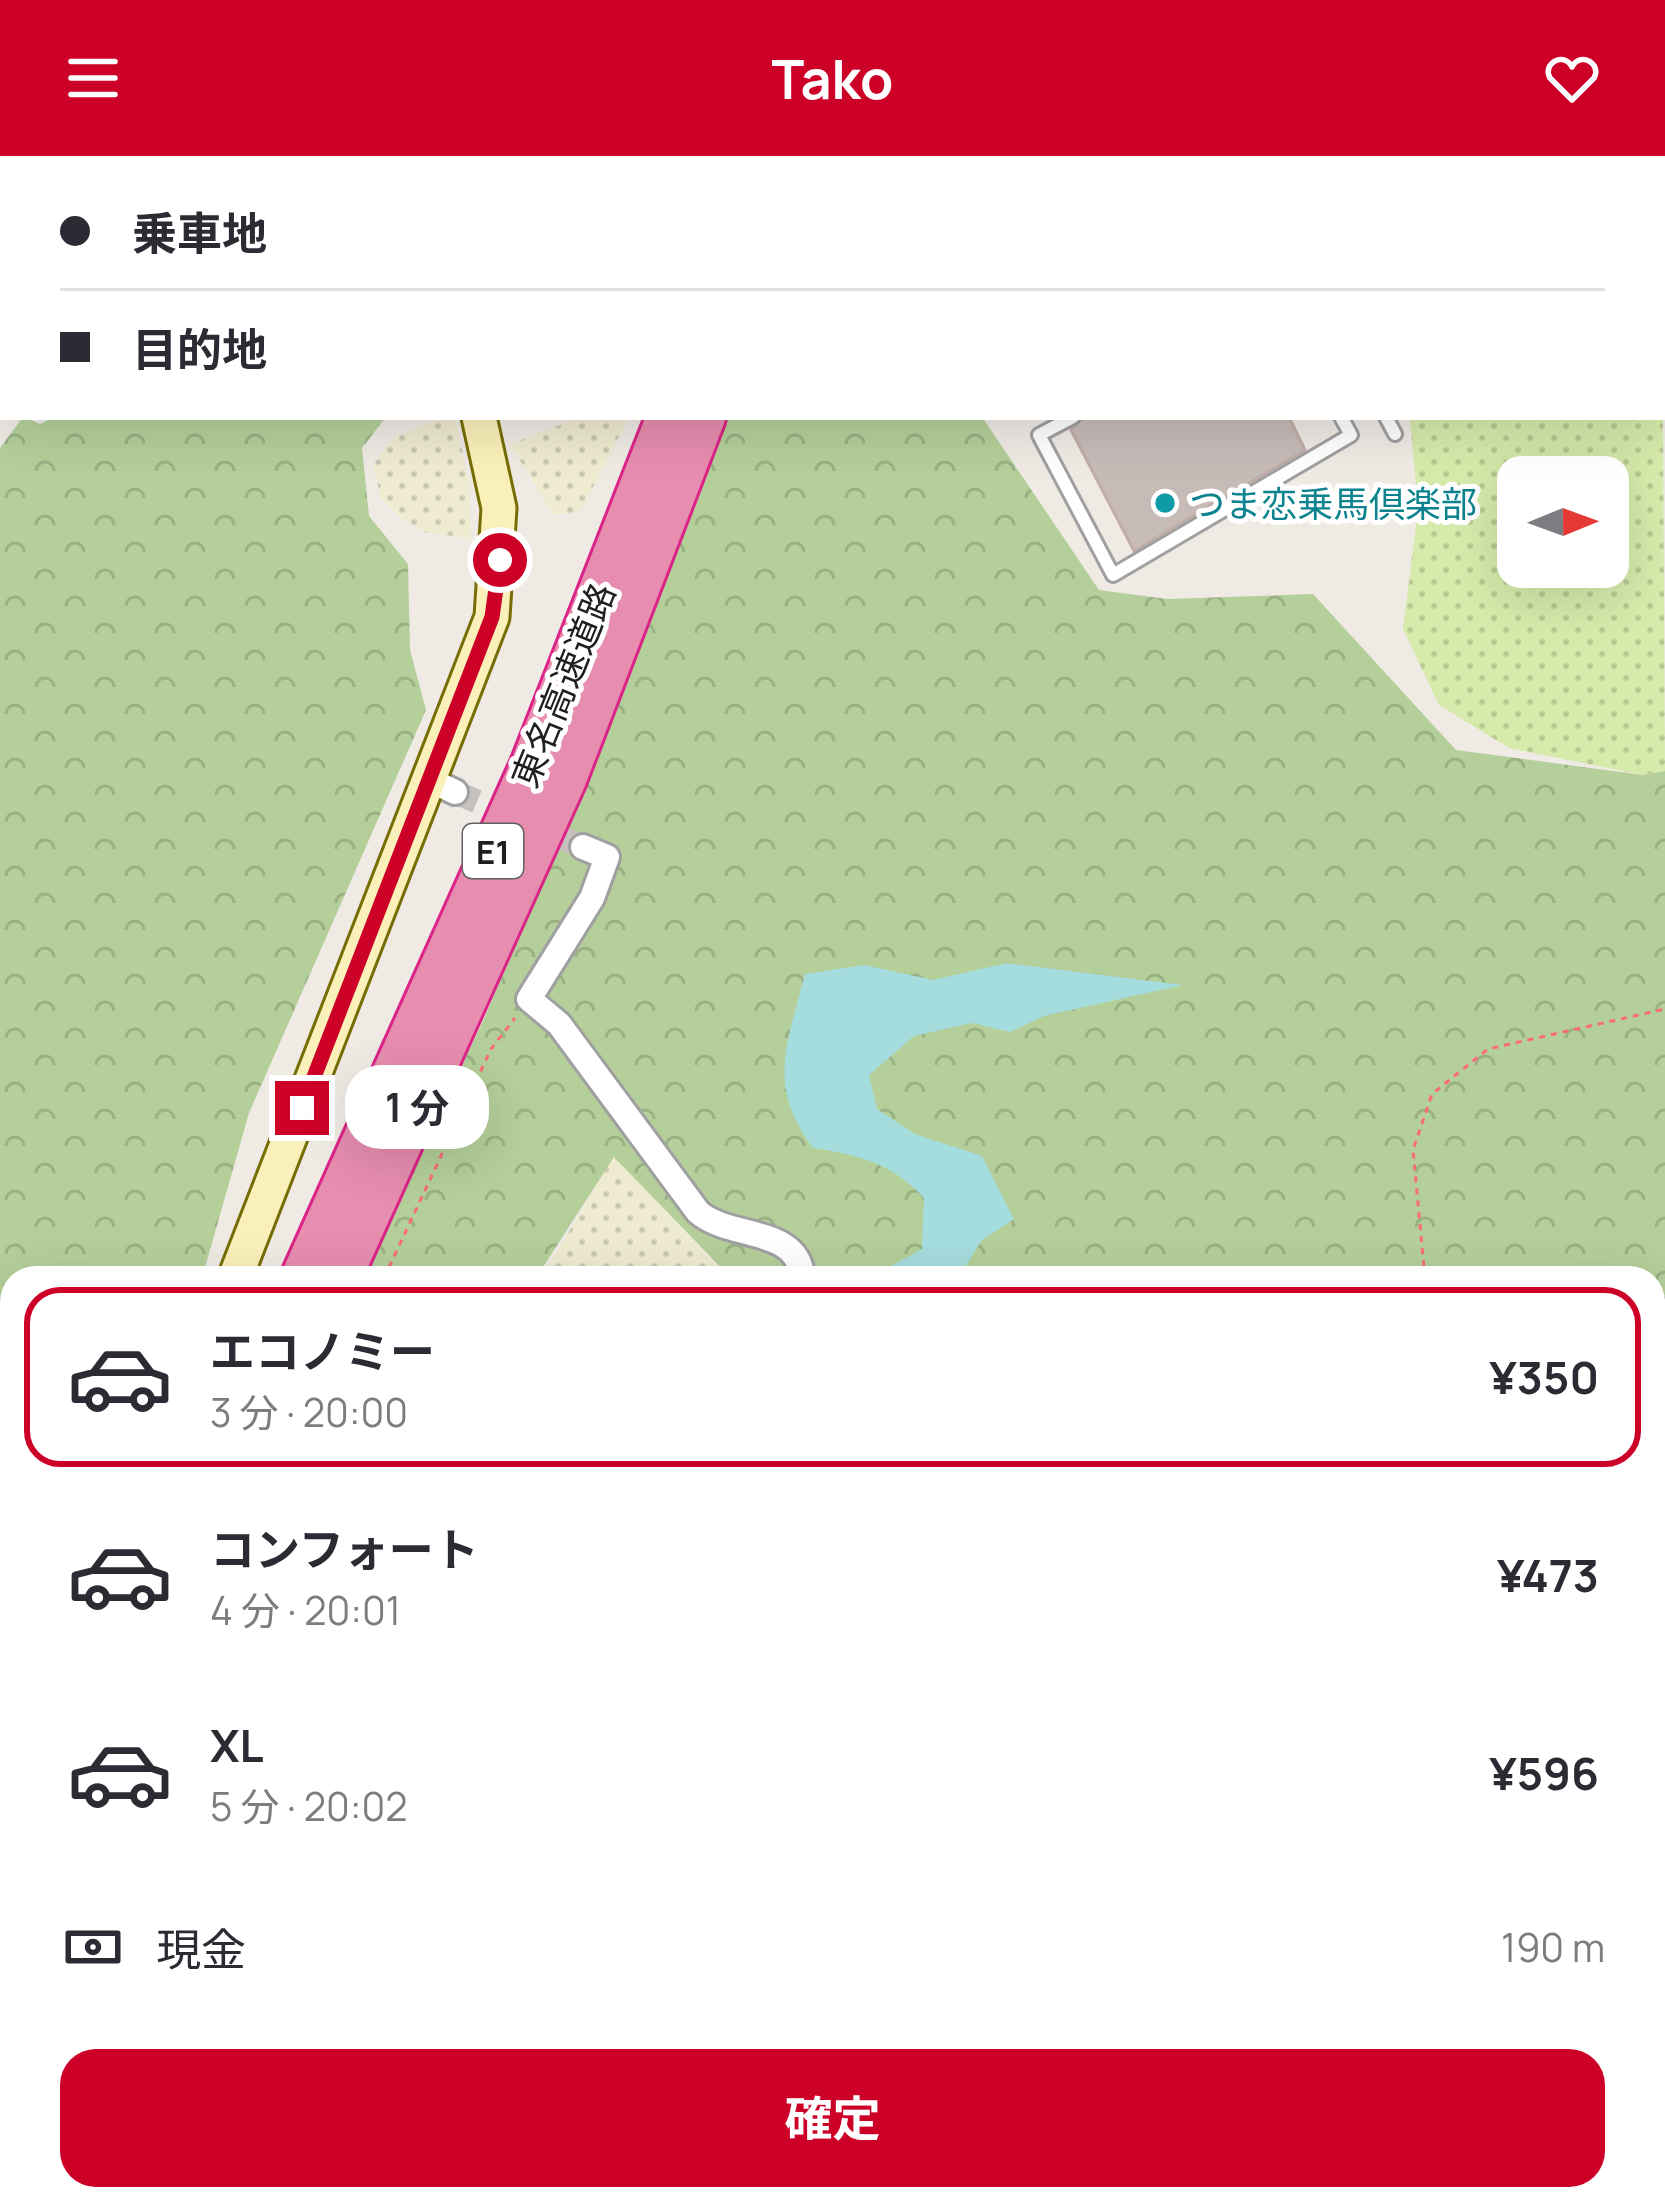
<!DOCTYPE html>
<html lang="ja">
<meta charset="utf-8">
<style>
:root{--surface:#fff;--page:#f7f7f7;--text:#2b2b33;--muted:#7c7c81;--line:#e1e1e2;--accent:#cd0028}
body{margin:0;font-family:Manrope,"Noto Sans JP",sans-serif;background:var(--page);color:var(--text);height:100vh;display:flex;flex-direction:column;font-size:45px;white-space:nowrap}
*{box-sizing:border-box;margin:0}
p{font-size:39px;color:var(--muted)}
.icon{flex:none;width:66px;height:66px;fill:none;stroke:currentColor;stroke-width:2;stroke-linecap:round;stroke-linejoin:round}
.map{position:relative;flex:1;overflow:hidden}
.sheet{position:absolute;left:0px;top:1110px;width:1665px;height:945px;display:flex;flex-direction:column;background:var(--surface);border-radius:36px 36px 0 0;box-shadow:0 12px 48px #0002}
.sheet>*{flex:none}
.guide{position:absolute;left:0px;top:0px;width:1665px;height:264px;box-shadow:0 12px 48px #0002;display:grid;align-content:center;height:264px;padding:0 60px;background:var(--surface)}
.needle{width:78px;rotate:89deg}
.tools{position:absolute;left:1497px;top:300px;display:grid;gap:24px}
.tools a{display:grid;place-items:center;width:132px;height:132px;border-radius:24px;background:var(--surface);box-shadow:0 12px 48px #0002;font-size:60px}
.end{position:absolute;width:54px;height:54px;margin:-27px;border:15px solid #cd0028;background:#fff;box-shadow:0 0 0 6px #fff}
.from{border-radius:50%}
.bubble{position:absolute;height:84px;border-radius:36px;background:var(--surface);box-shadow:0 12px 48px #0002;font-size:39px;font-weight:700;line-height:84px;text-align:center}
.guide b{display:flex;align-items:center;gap:42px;height:114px;font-size:45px}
.guide b+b{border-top:3px solid var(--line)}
.guide i{width:30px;height:30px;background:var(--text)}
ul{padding:21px 0 0;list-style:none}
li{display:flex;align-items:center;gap:36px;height:180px;margin:0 24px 18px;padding:0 36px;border:6px solid transparent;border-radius:36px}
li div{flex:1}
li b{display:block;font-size:45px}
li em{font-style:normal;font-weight:700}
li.selected{border-color:var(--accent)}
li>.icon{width:108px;height:108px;stroke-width:1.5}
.pay{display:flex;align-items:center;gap:30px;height:132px;padding:0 60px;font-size:45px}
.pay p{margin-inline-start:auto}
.button{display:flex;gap:24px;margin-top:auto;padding:24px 60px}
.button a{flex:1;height:138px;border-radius:36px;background:var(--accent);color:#fff;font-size:48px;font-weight:700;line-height:138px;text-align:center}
header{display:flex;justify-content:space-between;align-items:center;height:156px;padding:0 60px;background:var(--accent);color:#fff;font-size:54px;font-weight:700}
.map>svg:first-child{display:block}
</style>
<header><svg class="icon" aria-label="menu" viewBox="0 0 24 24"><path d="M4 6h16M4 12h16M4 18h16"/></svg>Tako<svg class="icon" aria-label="heart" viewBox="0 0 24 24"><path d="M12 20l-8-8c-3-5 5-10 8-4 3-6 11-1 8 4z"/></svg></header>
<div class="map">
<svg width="1665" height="2053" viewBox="0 0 1665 2053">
<defs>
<pattern id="farmland-dots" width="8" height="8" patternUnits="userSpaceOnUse" patternTransform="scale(3)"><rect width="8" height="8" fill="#eeebd0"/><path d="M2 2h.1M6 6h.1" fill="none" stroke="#ccc9b2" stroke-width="1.8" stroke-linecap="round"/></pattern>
<pattern id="grass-dots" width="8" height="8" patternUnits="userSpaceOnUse" patternTransform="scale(3)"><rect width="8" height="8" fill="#d6eaab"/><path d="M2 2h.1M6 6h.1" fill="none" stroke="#b7c893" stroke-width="1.8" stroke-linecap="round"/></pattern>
<pattern id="forest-crowns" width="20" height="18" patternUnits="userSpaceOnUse" patternTransform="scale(3)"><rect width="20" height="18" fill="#b4cf9a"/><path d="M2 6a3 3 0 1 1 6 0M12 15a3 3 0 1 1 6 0" fill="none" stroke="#9ab184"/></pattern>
</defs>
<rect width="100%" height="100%" fill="#f0eae5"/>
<path fill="url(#farmland-dots)" d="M444,261H455L469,328L471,383L425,376L401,362L381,342L373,309L394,282Z
M581,261H629L580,356L553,359L510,288Z
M614,1000L709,1102L758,1122H541Z
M1665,1977V2053H1534L1551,2043H1653V1984Z
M96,2043H285L282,2053H95Z
M874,2043H1144L1150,2053H856Z
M1197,2043H1464L1469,2052L1179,2053Z"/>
<path fill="url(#grass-dots)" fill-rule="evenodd" d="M1262,0H1555L1557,3H1263Z
M1662,85L1665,615L1643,619L1509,592L1439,549L1403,473L1418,354L1410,261H1662ZM1518,321H1608V411H1518Z
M12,1626V1690L0,1715V1639Z
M1653,1814L1665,1819V1950L1653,1957Z
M306,2043H369L371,2053H302Z
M682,2043H846L828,2053H685Z"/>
<path fill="url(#forest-crowns)" d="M803,0H1047L1049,3H802Z
M23,261L40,268L54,261H386L362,292L369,360L408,408L410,494L426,554L249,957L202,1122H12V1530L0,1547V292Z
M722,261H982L1099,434L1167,443L1313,438L1456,594L1643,619L1665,615V1165L1653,1181V1122H731L614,1001L536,1122H362L483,865L611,565Z
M12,2025V2043L88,2047L85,2053H0Z
M373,2043H682L685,2053H377Z"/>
<path fill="#a5dcdd" d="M1007,807L1183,829L1044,860L1010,876L972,867L914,880L869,919L877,953L915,978L982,1000L1014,1063L981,1085L959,1122H886L882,1115L922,1093L924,1042C892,1007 859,999 813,992C766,928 787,890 805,818L864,809L933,824Z"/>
<path fill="#c7bbb8" stroke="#c1ada7" stroke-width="3" d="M1083,261H1289L1305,294L1134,395L1071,274Z"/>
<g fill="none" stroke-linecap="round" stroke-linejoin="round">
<path stroke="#c6c1bd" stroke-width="24" stroke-dasharray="24 12" stroke-linecap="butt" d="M455,636L583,691"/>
<g stroke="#a0a0a0" stroke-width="18">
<path id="lane" d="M1211,0L1213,3
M1243,0L1244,3
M81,3L82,0
M0,79L3,81
M1073,261L1039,279L1113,419L1351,279L1341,261
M1386,261L1395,278"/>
</g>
<g stroke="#a0a0a0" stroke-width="30">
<path id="street" d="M432,625L455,636
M583,691L607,701L592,742L529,843L559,868L698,1056C730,1084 800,1070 802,1122
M1653,1163L1665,1155
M1653,1970L1665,1963
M828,2053L846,2043
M1507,2053L1524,2043"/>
</g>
<g stroke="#776d05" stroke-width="39">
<path id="secondary" d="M493,3L494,0
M235,1122L492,461L499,352L479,261
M0,1602L12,1586"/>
</g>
<g stroke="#db2487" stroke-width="48">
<path id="highway" d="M753,3L754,0
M789,3L790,0
M302,1122L532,609L668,261
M340,1122L565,623L704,261
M0,1807L12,1779
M0,1899L12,1868"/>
</g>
<path stroke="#fa6c79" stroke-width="3" stroke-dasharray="6 6" stroke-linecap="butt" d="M401,0L404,3
M198,3L202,0
M0,238H3
M384,1122L491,893L515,862
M1425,1122L1413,994L1432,938L1488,893L1665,853"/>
<use href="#lane" stroke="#fff" stroke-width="12"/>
<use href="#street" stroke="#fff" stroke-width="24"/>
<use href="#secondary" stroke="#faf0b9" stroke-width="33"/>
<use href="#highway" stroke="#e78daf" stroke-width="42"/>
</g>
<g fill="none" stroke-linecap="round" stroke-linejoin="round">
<path stroke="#cd0028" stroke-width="15" d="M302,952L492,461L500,404"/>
</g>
<circle fill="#0f9aa8" stroke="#fff" stroke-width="4.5" cx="1165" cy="347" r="12"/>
<g text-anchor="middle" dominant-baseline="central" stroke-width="10" stroke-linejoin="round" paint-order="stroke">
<rect fill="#fff" stroke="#626262" stroke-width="3" x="463" y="668" width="60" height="54" rx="9"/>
<g font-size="33" font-weight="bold" fill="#1f1f1f">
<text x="493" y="695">E1</text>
</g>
<g font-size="36" fill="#0d838f" stroke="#fff" text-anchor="start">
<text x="1189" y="347">つま恋乗馬倶楽部</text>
</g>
<g font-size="36" fill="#1f1f1f" stroke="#fff">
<text transform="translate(563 529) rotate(-68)">東名高速道路</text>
</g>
</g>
</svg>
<div class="tools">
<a><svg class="needle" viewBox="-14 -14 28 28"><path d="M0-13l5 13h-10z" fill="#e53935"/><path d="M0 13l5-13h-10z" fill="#7c7c81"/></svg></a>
</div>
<i class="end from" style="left:500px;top:404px"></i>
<i class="end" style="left:302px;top:952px"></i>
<div class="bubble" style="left:345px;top:909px;width:144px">1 分</div>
<div class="guide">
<b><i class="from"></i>乗車地</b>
<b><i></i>目的地</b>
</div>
<section class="sheet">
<ul>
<li class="selected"><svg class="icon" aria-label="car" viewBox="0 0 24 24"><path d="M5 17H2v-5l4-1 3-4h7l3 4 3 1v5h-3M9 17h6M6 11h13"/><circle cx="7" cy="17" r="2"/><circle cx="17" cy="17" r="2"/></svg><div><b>エコノミー</b><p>3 分 · 20:00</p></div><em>¥350</em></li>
<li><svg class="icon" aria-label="car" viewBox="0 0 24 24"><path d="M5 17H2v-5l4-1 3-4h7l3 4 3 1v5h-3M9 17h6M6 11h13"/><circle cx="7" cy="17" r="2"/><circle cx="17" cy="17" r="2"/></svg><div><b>コンフォート</b><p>4 分 · 20:01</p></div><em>¥473</em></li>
<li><svg class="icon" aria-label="car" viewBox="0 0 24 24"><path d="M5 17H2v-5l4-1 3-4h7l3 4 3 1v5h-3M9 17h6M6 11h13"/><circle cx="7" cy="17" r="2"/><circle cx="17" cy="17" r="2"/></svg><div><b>XL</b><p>5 分 · 20:02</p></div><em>¥596</em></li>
</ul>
<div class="pay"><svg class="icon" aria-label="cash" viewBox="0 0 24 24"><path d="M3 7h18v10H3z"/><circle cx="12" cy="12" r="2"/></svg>現金<p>190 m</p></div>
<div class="button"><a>確定</a></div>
</section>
</div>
